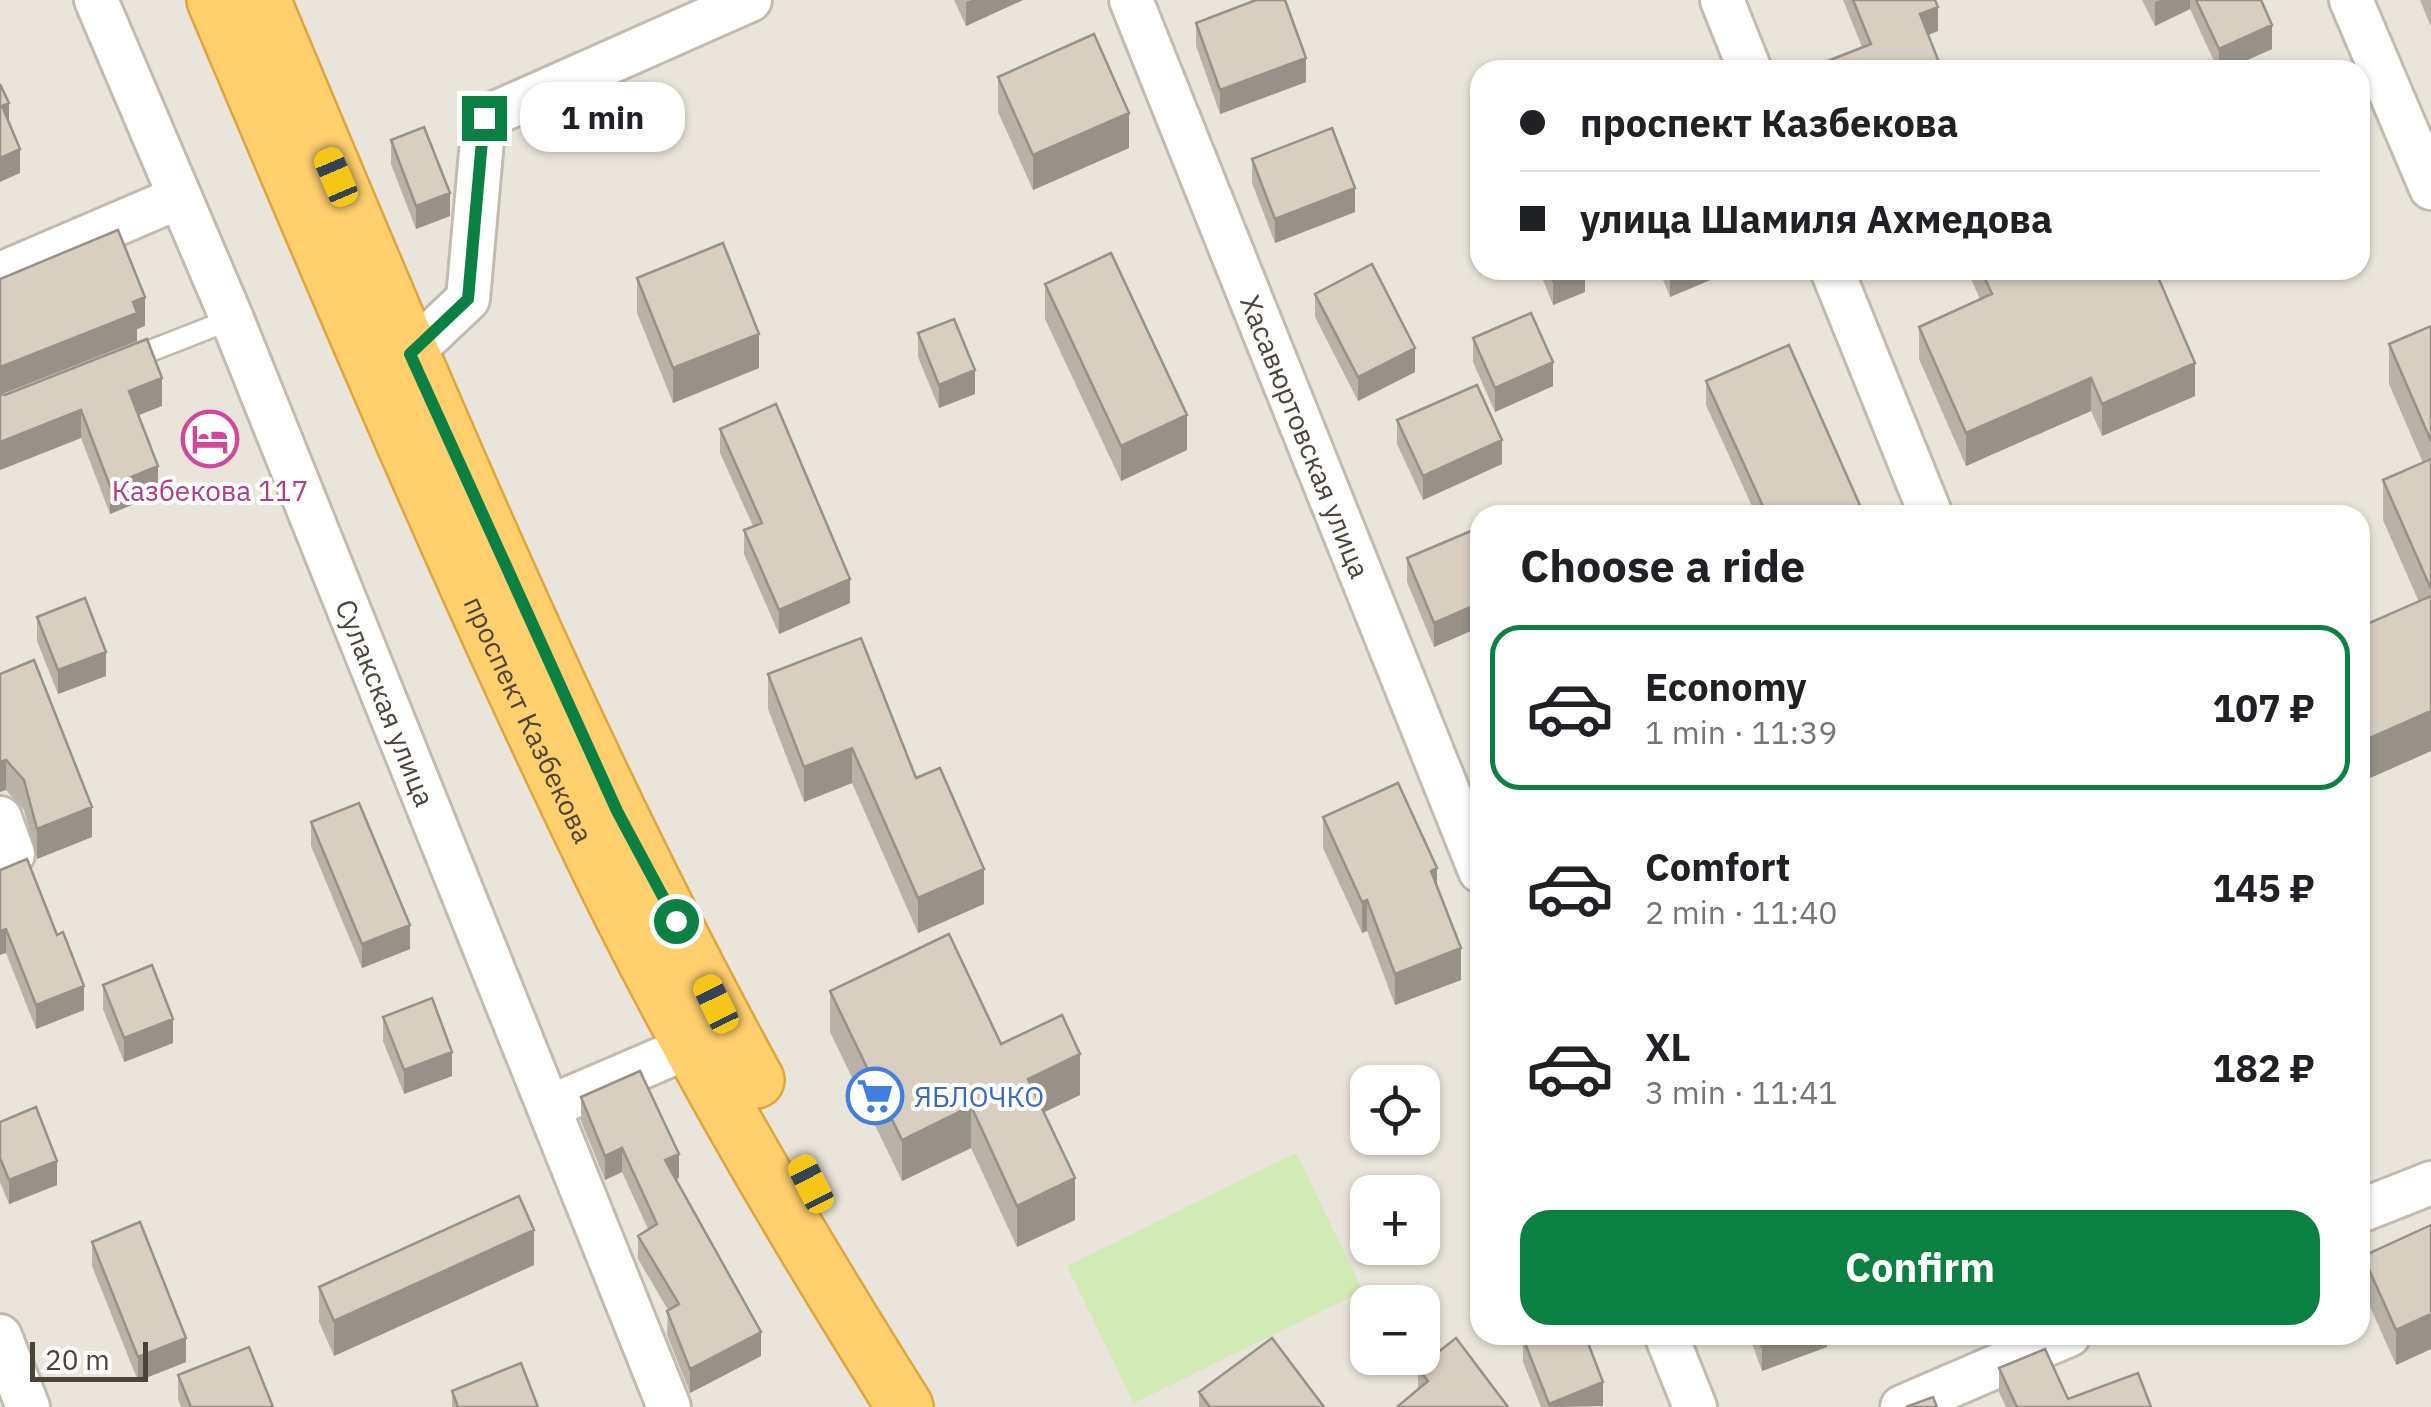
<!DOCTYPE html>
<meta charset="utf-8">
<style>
:root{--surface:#fff;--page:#f6f6f6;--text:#202124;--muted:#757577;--line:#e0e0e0;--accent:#0b8043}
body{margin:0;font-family:"IBM Plex Sans",sans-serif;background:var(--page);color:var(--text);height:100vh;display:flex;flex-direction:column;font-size:38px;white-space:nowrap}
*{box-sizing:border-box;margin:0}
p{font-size:32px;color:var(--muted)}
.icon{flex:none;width:55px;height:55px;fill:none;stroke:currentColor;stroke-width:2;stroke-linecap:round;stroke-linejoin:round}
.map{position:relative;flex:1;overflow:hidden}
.panel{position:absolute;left:1470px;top:505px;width:900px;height:840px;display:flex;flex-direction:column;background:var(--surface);border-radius:30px;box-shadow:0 2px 8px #0004}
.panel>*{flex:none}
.hud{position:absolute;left:1470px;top:60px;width:900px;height:220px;border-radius:30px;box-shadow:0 2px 8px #0004;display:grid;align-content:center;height:220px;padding:0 50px;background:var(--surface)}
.fabs{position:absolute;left:1350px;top:1065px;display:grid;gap:20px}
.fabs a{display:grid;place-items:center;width:90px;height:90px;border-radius:20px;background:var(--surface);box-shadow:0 2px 8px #0004;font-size:50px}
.scale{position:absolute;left:30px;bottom:25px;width:118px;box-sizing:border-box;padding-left:10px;border:5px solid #4b4439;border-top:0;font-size:28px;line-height:35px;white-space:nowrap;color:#4b4439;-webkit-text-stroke:8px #fff;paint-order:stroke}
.end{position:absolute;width:45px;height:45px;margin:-22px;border:12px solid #0b8043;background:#fff;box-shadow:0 0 0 5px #fff}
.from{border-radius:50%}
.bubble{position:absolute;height:70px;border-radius:30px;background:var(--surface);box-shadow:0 2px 8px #0004;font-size:32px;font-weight:700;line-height:70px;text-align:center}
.car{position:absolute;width:30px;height:60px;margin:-30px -15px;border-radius:12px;box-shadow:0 0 8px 2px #0007;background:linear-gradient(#f5c518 24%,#345 0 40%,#f5c518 0 76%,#345 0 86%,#f5c518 0)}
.hud b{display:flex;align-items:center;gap:35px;height:95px;font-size:38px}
.hud b+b{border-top:2px solid var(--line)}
.hud i{width:25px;height:25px;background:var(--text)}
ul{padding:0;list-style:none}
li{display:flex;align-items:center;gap:30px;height:165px;margin:0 20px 15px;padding:0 30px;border:5px solid transparent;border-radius:30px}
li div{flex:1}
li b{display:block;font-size:38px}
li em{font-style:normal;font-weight:700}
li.on{border-color:var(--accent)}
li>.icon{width:90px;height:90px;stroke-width:1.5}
h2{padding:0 50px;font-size:45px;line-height:120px}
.button{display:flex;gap:20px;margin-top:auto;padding:20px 50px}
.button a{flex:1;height:115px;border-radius:30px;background:var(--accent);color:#fff;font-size:40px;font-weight:700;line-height:115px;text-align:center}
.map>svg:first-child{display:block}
</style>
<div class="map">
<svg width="2431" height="1407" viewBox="0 0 2431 1407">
<rect width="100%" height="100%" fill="#f6f3ec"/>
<path fill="#eae5da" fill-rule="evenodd" d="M0,0H2431V1407H0ZM1480,70H2360V270H1480ZM1480,515H2360V1335H1480ZM1368,1082H1422V1138H1368ZM1368,1192H1422V1248H1368ZM1368,1302H1422V1358H1368Z"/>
<path fill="#d2eab5" d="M1296,1153L1363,1291L1134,1403L1067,1266Z"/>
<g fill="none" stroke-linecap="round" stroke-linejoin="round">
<g stroke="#c2bbae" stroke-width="25">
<path id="lane" d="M127,360L232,319"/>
</g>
<g stroke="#c2bbae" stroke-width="48">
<g id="street">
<path id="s1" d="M96,0L232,319L669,1407"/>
<path id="s2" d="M1131,0L1480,871"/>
<path d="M1722,0L1750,70"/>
<path d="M2351,0L2431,188"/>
<path d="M1832,270L1931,515"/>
<path d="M0,274L180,197"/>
<path d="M410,354L468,299L484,118L750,0"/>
<path d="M0,818L13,854"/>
<path d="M549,1107L668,1056"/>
<path d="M2360,1211L2431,1183"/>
<path d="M1666,1335L1695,1407"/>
<path d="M0,1336L28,1407"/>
<path d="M1902,1407L2069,1335"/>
</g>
</g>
<g stroke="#e0a43c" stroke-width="60">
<g id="highway">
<path id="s3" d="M215,0C333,278 450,557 581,830C675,1029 788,1221 905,1407"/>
<path d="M262,0C415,364 566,733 756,1080"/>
</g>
</g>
<use href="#lane" stroke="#fff" stroke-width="20"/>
<use href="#street" stroke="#fff" stroke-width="42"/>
<use href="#highway" stroke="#ffcf6e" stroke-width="55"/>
</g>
<path fill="#bab2a6" d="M954,0H1023L966,26Z
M1843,0H1935L1938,31L1928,35L1942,70H1825V62L1862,47Z
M2142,0H2261L2272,49L2225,70H2218L2190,9L2155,26Z
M2420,0H2431V27Z
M1196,23L1306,82L1220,114L1196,46Z
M998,77L1129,148L1033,190L998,112Z
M391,140L450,216L416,229L391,164Z
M1252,159L1355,212L1275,243L1252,183Z
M1539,270H1585V292L1553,305Z
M1659,270H1715V278L1670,297Z
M1967,270H2036L2195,396L2102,436L2091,411L1966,466L1919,359V327L1980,299Z
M637,278L759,368L673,403L637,313Z
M0,279L145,326L137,329V341L2,394L162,406L138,415L158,494L110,514L81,438L0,470Z
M1045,284L1187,450L1121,481L1045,319Z
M1315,294L1415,372L1358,401L1315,317Z
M2431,326V751L2370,778L2360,755V627L2419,602L2383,520V480L2423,463L2389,384V344Z
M918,333L975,394L939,408L918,357Z
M1473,338L1553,386L1495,412L1473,362Z
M1706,381L1862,515H1756L1706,405Z
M1397,420L1502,464L1423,500L1397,444Z
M720,429L850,603L779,634L744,554V530L753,526L720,453Z
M1480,551V627L1434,647L1407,582V558Z
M37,617L106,676L58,694L37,641Z
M0,674L92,837L37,859L24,810L6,790Z
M768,674L916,778L984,904L918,933L852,783L804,802L768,709Z
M1480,727V767L1476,758V729Z
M1323,817L1461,980L1395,1005L1367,931L1362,933L1323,848Z
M311,822L410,949L362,968L311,846Z
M0,870L84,1010L36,1029L6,953Z
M103,985L173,1043L124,1062L103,1009Z
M830,991L1001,1044L1080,1095L1044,1112L1075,1220L1017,1247L971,1148L902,1181L830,1032Z
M383,1017L452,1076L404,1094L383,1041Z
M581,1097L679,1178L676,1179L761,1356L690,1393L667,1335L668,1310L638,1259V1236L648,1229L622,1172L605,1180L581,1121Z
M0,1122L57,1185L9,1204L0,1182Z
M2431,1225V1349L2396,1365L2363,1291V1256Z
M92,1242L186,1362L138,1381L92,1266Z
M534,1265L334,1356L319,1322V1287Z
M1526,1335H1585L1603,1406L1541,1407L1523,1362V1338L1527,1336Z
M1749,1335H1827V1347L1762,1371Z
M1418,1368L1508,1407L1418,1389Z
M1999,1368L2068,1399L2151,1407H2006L1999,1392Z
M178,1375L273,1407H181L178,1399Z
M452,1391L538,1407H452Z
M1199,1392L1324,1407H1199Z"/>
<path fill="#979187" d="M972,0H1023L966,26V2Z
M2160,0H2190V9L2155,26V2Z
M1938,7V31L1920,38V14Z
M2272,25V49L2225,70H2219V49Z
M1306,58V82L1220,114V90Z
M9,103V127L2,106Z
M1129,113V148L1033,190V155Z
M20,149V173L0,182V158Z
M1355,188V212L1275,243V219Z
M450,193V216L416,229V206Z
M1581,270H1585V292L1553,305V281Z
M1677,270H1715V278L1670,297V273Z
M145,297V326L137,329V341L0,395V367Z
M759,334V368L673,403V368Z
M1415,348V372L1358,401V377Z
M1553,362V386L1495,412V388Z
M2195,363V396L2102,436V404Z
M975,370V394L939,408V385Z
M162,378V406L129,419V391Z
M2091,378V411L1966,466V433Z
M81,410V438L0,470V442Z
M1187,415V450L1121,481V446Z
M1502,440V464L1423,500V476Z
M158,466V494L110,514V486Z
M850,579V603L779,634V610Z
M1480,603V627L1434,647V623Z
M106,652V676L58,694V670Z
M2431,711V751L2370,778V738Z
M852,748V783L804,802V767Z
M6,760V790L0,792V762Z
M92,807V837L37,859V829Z
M1437,868V899L1431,871Z
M984,869V904L918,933V898Z
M1367,900V931L1362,933V902Z
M410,925V949L362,968V944Z
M6,929V953L0,955V931Z
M1461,948V980L1395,1005V974Z
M84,986V1010L36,1029V1005Z
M173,1019V1043L124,1062V1038Z
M452,1052V1076L404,1094V1070Z
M1080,1054V1095L1028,1120V1079Z
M971,1106V1148L902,1181V1140Z
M622,1148V1172L605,1180V1156Z
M679,1154V1178L665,1184V1160Z
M57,1161V1185L9,1204V1180Z
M1075,1178V1220L1017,1247V1206Z
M534,1230V1265L334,1356V1321Z
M2431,1314V1349L2396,1365V1330Z
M761,1332V1356L690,1393V1369Z
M1795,1335H1827V1347L1762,1371V1347Z
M186,1338V1362L138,1381V1357Z
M1603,1382V1406L1549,1407V1404Z"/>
<path fill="#d8cfc1" stroke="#979187" stroke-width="2.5" d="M1256,0H1285L1306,58L1220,90L1196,23Z
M1853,0H1935L1938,7L1920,14L1942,70H1828L1825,62L1871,44Z
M2196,0H2261L2272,25L2219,49Z
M1094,34L1129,113L1033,155L998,77Z
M0,84L9,103L2,106L20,149L0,158Z
M424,127L450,193L416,206L391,140Z
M1332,128L1355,188L1275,219L1252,159Z
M118,230L145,297L133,302L137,313L0,367V279Z
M723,243L759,334L673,368L637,278Z
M1111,253L1187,415L1121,446L1045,284Z
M1372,264L1415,348L1358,377L1315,294Z
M1549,270H1581L1553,281Z
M1981,270H2155L2195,363L2102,404L2091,378L1966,433L1919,327L1992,294Z
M1531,313L1553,362L1495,388L1473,338Z
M954,319L975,370L939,385L918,333Z
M2431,326V441L2389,344Z
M147,339L162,378L129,391L158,466L110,486L81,410L0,442V394L5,395Z
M1789,345L1862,510L1851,515H1767L1706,381Z
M1477,385L1502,440L1423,476L1397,420Z
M776,404L850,579L779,610L744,530L762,523L720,429Z
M2431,459V589L2383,480Z
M1471,531L1480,551V603L1434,623L1407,558Z
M2431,596V711L2370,738L2360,715V627Z
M85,598L106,652L58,670L37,617Z
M861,638L916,778L940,768L984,869L918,898L852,748L804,767L768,674Z
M34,660L92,807L37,829L24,780L6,760L0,762V674Z
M1398,783L1437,868L1431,871L1461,948L1395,974L1367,900L1362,902L1323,817Z
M359,803L410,925L362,944L311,822Z
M27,859L57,935L63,932L84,986L36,1005L6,929L0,931V870Z
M949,934L1001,1044L1062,1015L1080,1054L1028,1079L1075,1178L1017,1206L971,1106L902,1140L830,991Z
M152,965L173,1019L124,1038L103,985Z
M432,998L452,1052L404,1070L383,1017Z
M640,1071L679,1154L665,1160L761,1332L690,1369L667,1311L679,1304L638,1236L657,1224L622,1148L605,1156L581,1097Z
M36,1107L57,1161L9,1180L0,1158V1122Z
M519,1196L534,1230L334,1321L319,1287Z
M140,1222L186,1338L138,1357L92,1242Z
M2431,1225V1314L2396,1330L2363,1256Z
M1531,1335H1585L1603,1382L1549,1404L1523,1338Z
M1758,1335H1795L1762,1347Z
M1272,1338L1324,1407H1210L1199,1392Z
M1456,1338L1508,1407H1397L1428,1381L1418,1368Z
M249,1347L273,1407H191L178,1375Z
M2045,1349L2068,1399L2138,1373L2151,1407H2017L1999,1368Z
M521,1363L538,1407H458L452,1391Z
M1933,1397L1937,1407H1906Z"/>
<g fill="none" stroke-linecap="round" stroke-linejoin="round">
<path stroke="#0b8043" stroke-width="12" d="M484,118L468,299L410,354L617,811L676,921"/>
</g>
<defs>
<g id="hotel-ring" transform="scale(2.875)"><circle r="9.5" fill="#fff" stroke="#d1479c" stroke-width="1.5"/><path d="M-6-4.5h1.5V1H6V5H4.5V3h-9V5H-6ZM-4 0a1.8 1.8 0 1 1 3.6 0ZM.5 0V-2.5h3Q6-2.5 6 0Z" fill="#d1479c"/></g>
<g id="supermarket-ring" transform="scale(2.875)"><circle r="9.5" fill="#fff" stroke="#3f7fe0" stroke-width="1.5"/><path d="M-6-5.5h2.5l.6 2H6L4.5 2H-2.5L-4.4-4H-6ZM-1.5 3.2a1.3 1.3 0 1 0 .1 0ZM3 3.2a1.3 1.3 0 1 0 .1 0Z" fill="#3f7fe0"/></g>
</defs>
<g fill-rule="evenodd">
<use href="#hotel-ring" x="210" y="439"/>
<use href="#supermarket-ring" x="875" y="1096"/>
</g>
<g text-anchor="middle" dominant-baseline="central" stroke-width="8" stroke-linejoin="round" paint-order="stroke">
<g font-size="28" fill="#4b4439" stroke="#fff">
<text stroke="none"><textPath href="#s2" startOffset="470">Хасавюртовская улица</textPath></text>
<text stroke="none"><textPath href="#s1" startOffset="760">Сулакская улица</textPath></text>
<text stroke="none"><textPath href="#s3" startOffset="785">проспект Казбекова</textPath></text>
</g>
<g font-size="28" fill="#b23c85" stroke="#fff">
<text x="210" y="490">Казбекова 117</text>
</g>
<g font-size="28" fill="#366cbe" stroke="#fff" text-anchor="start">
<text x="914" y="1096">ЯБЛОЧКО</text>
</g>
</g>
</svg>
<div class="fabs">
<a><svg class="icon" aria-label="locate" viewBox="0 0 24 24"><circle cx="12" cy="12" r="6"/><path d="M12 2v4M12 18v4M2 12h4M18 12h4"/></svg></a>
<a>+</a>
<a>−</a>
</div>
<div class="scale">20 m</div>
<i class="end from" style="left:676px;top:921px"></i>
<i class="end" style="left:484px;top:118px"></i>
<div class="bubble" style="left:520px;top:82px;width:165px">1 min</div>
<i class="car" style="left:336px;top:177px;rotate:337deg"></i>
<i class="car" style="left:716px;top:1004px;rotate:334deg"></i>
<i class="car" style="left:811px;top:1184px;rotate:333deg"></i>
<div class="hud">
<b><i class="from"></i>проспект Казбекова</b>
<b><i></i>улица Шамиля Ахмедова</b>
</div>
<section class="panel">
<h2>Choose a ride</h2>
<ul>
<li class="on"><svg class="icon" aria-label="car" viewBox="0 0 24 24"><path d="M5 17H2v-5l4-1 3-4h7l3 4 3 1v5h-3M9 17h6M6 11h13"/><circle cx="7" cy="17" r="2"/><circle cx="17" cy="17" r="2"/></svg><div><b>Economy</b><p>1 min · 11:39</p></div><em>107 ₽</em></li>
<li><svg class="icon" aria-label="car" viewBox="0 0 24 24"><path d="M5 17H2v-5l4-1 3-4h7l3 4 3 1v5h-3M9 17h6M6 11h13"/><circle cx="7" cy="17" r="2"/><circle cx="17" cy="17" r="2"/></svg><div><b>Comfort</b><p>2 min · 11:40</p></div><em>145 ₽</em></li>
<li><svg class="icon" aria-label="car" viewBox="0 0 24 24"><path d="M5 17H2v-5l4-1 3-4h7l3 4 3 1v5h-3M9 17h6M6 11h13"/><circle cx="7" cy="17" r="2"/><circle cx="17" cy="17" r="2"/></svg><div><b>XL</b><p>3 min · 11:41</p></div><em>182 ₽</em></li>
</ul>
<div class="button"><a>Confirm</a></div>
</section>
</div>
